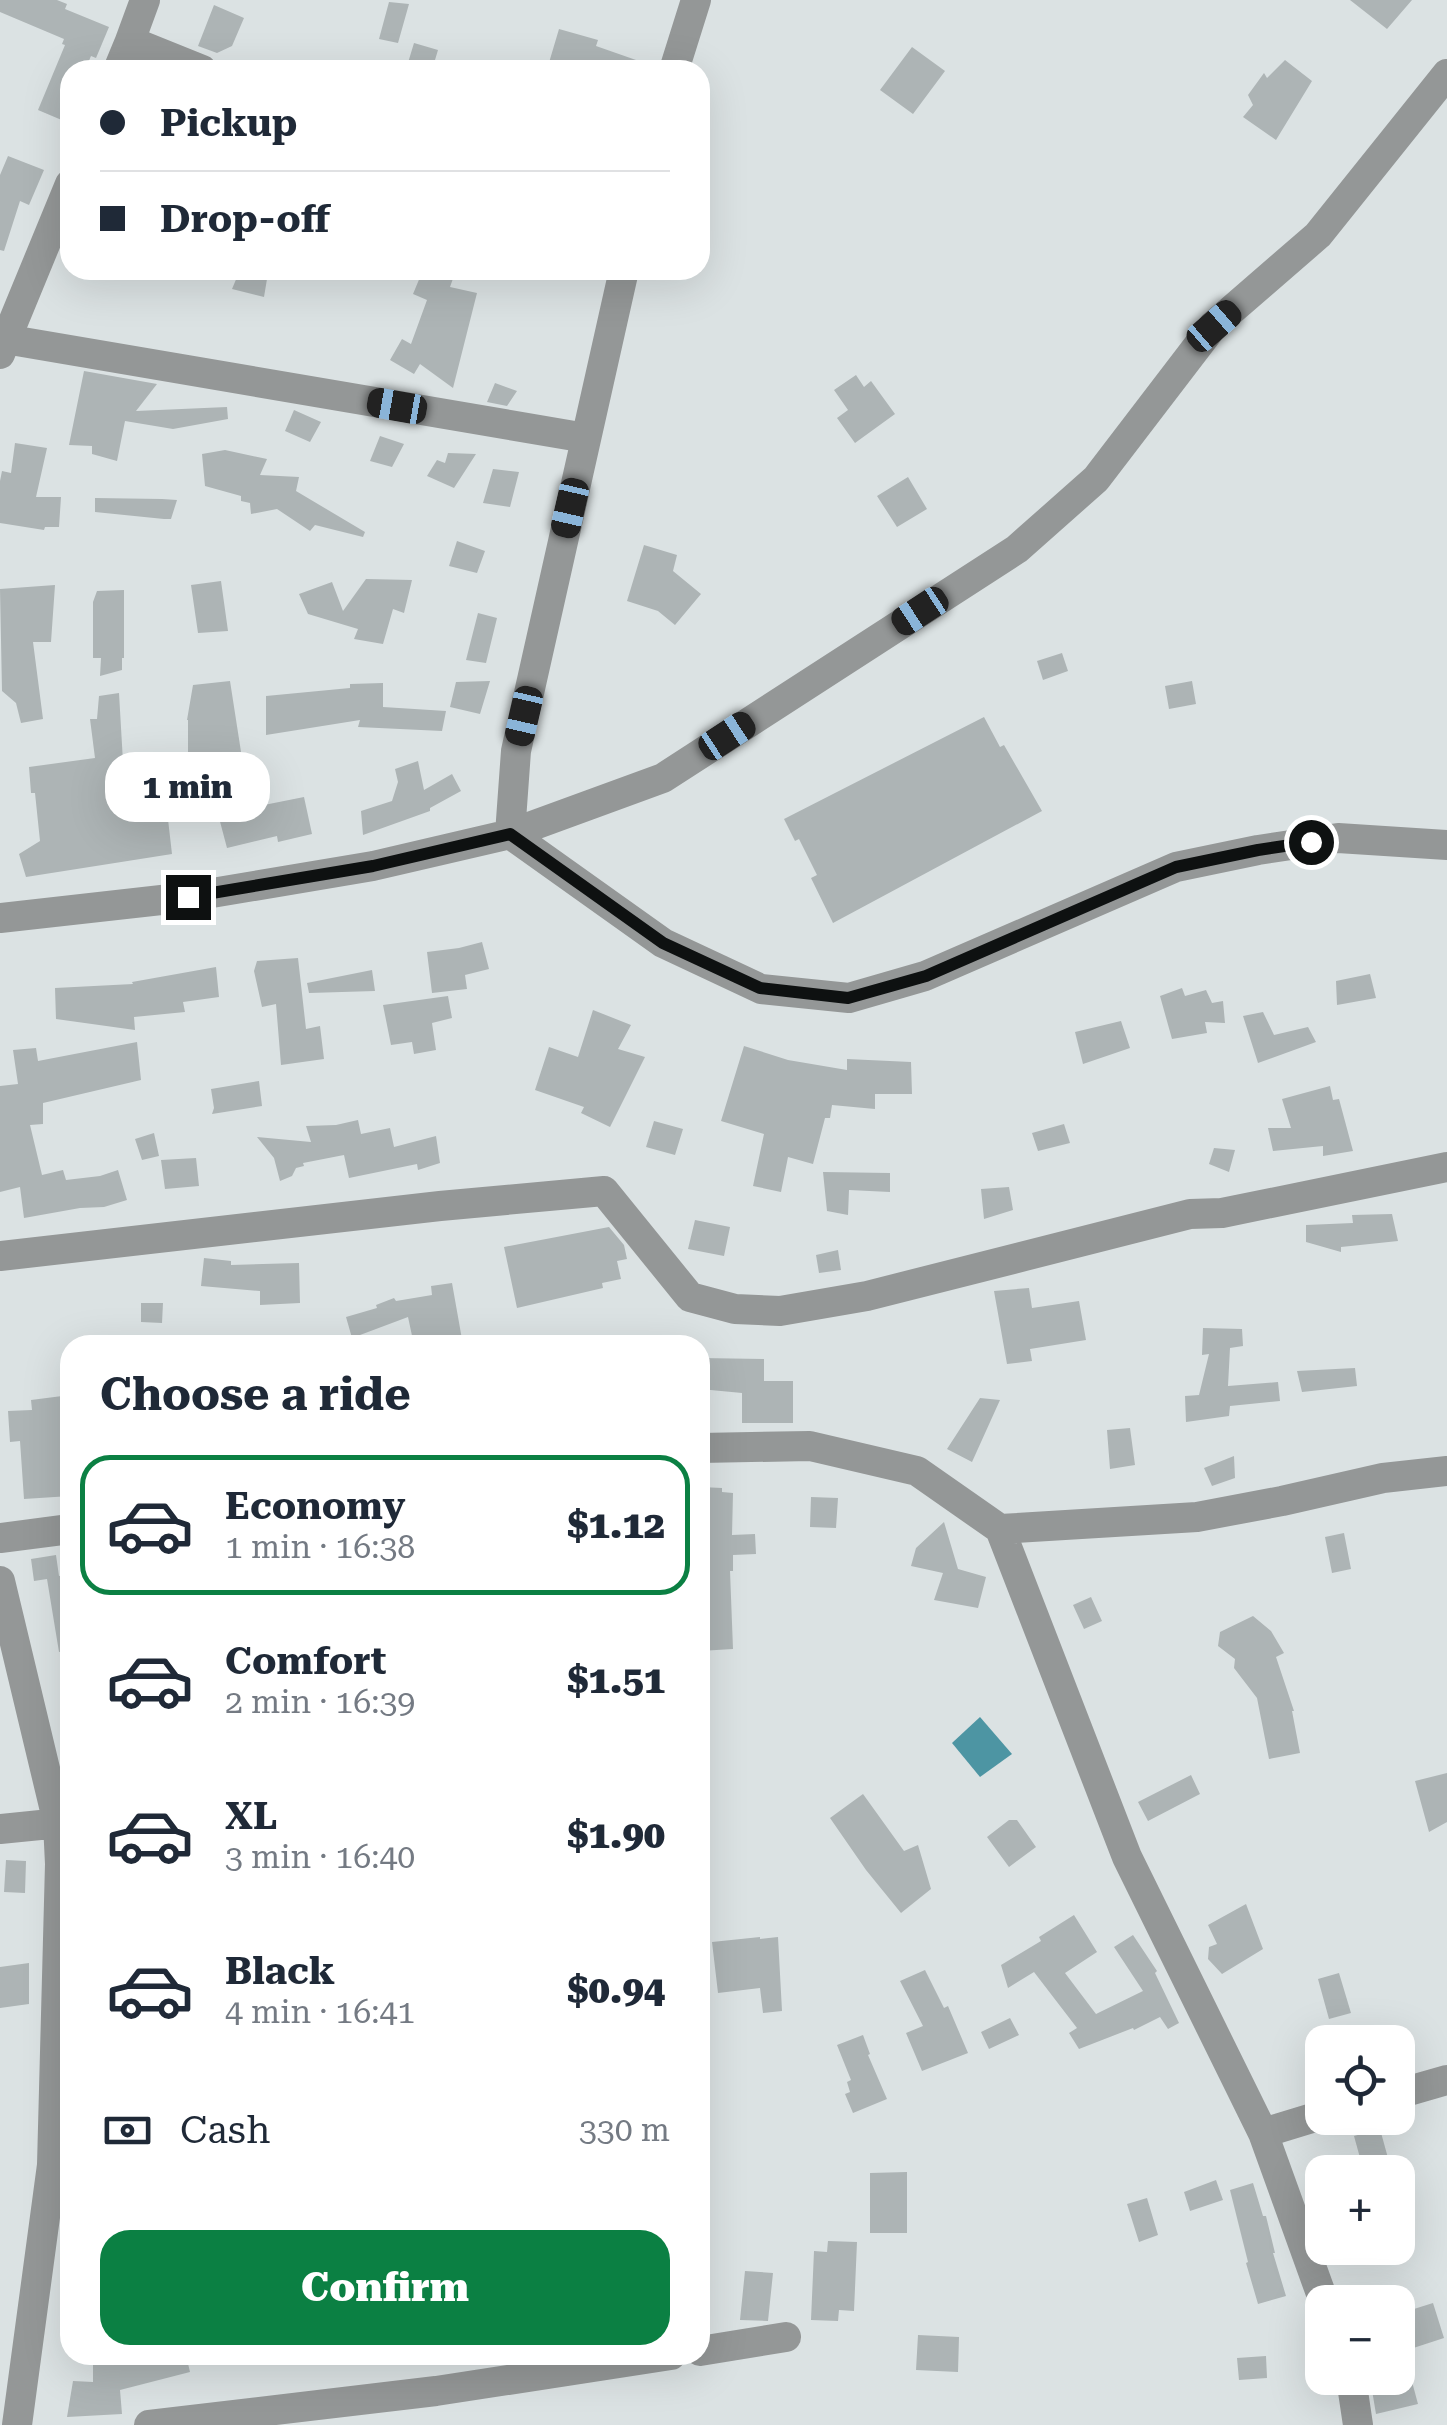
<!DOCTYPE html>
<meta charset="utf-8">
<style>
:root{--surface:#fff;--page:#f6f6f7;--text:#1f2937;--muted:#747a83;--line:#e0e1e3;--accent:#0b8043}
body{margin:0;font-family:"Roboto Serif",serif;background:var(--page);color:var(--text);height:100vh;display:flex;flex-direction:column;font-size:38px;white-space:nowrap}
*{box-sizing:border-box;margin:0}
p{font-size:32px;color:var(--muted)}
.icon{flex:none;width:55px;height:55px;fill:none;stroke:currentColor;stroke-width:2;stroke-linecap:round;stroke-linejoin:round}
.map{position:relative;flex:1;overflow:hidden}
.details{position:absolute;left:60px;top:1335px;width:650px;height:1030px;display:flex;flex-direction:column;background:var(--surface);border-radius:30px;box-shadow:0 10px 40px #0002}
.details>*{flex:none}
.guide{position:absolute;left:60px;top:60px;width:650px;height:220px;border-radius:30px;box-shadow:0 10px 40px #0002;display:grid;align-content:center;height:220px;padding:0 40px;background:var(--surface)}
.buttons{position:absolute;left:1305px;top:2025px;display:grid;gap:20px}
.buttons a{display:grid;place-items:center;width:110px;height:110px;border-radius:20px;background:var(--surface);box-shadow:0 10px 40px #0002;font-size:50px}
.end{position:absolute;width:45px;height:45px;margin:-22px;border:12px solid #0e1111;background:#fff;box-shadow:0 0 0 5px #fff}
.from{border-radius:50%}
.bubble{position:absolute;height:70px;border-radius:30px;background:var(--surface);box-shadow:0 10px 40px #0002;font-size:32px;font-weight:800;line-height:70px;text-align:center}
.car{position:absolute;width:30px;height:60px;margin:-30px -15px;border-radius:12px;box-shadow:0 0 8px 2px #0007;background:linear-gradient(#222 24%,#8ab4d8 0 40%,#222 0 76%,#8ab4d8 0 86%,#222 0)}
.guide b{display:flex;align-items:center;gap:35px;height:95px;font-size:38px}
.guide b+b{border-top:2px solid var(--line)}
.guide i{width:25px;height:25px;background:var(--text)}
ul{padding:0;list-style:none}
li{display:flex;align-items:center;gap:30px;height:140px;margin:0 20px 15px;padding:0 20px;border:5px solid transparent;border-radius:30px}
li div{flex:1}
li b{display:block;font-size:38px}
li em{font-style:normal;font-weight:800}
li.active{border-color:var(--accent)}
li>.icon{width:90px;height:90px;stroke-width:1.5}
h2{padding:0 40px;font-size:45px;line-height:120px}
.pay{display:flex;align-items:center;gap:25px;height:110px;padding:0 40px;font-size:38px}
.pay p{margin-inline-start:auto}
.action{display:flex;gap:20px;margin-top:auto;padding:20px 40px}
.action a{flex:1;height:115px;border-radius:30px;background:var(--accent);color:#fff;font-size:40px;font-weight:800;line-height:115px;text-align:center}
.map>svg:first-child{display:block}
</style>
<div class="map">
<svg width="1447" height="2425" viewBox="0 0 1447 2425">
<rect width="100%" height="100%" fill="#dbe2e3"/>
<path fill="#4d95a3" d="M980,1717L1012,1754L980,1777L952,1743Z"/>
<path fill="#adb4b5" d="M0,0H57L67,4L65,9L109,27L96,58L91,56L85,70H70V107L64,121L38,110L65,45L62,44L64,39L0,12Z
M1350,0H1412L1387,29Z
M389,2L409,4L398,43L379,39Z
M214,5L244,18L232,46L217,53L198,46Z
M559,29L598,40L596,46L656,67V70H562L548,66Z
M414,43L438,50L432,70L407,66Z
M912,47L945,71L913,114L880,90Z
M1285,60L1312,81L1276,140L1243,117L1253,105L1248,95L1264,73L1267,78Z
M8,156L44,170L29,205L20,201L4,251L0,250V175Z
M240,270H258L268,273L264,297L232,289Z
M423,270H456L450,287L477,293L453,388L420,364L414,374L390,360L402,339L411,344L427,300L413,294Z
M84,371L157,384L136,411L227,407L228,419L173,429L125,421L117,461L92,454V446L69,445Z
M856,375L864,387L871,381L895,414L855,443L837,418L848,410L834,390Z
M495,383L517,391L507,406L487,402Z
M294,410L321,422L310,442L285,431Z
M380,436L404,444L392,467L370,461Z
M15,443L47,448L36,497H61L59,527H45L44,530L0,523V481L2,471L11,473Z
M225,450L267,459L260,475L299,477L296,491L365,532L363,537L315,525L310,531L277,509L251,514L250,503L241,501V496L205,486L202,454Z
M448,453L476,454L454,488L427,476L437,460L445,463Z
M493,469L519,472L510,507L483,503Z
M908,477L927,509L897,527L877,496Z
M95,498L162,499L177,500L171,519H164L95,512Z
M457,541L485,551L477,573L449,566Z
M644,545L677,555L673,571L701,594L675,625L658,611L627,601Z
M366,579L412,580L404,613L393,609L383,644L354,639L358,629L308,614L299,594L332,582L343,611Z
M221,581L228,631L198,633L191,585Z
M55,585L51,642H33L43,719L21,723L16,703L2,691L0,589Z
M124,590V658H122V670L100,676L101,658H93V602L97,591Z
M478,613L497,618L486,663L466,660Z
M1062,653L1068,671L1043,680L1037,661Z
M230,681L246,784L220,796L166,802L172,854L26,877L19,854L40,841L35,793H31L29,767L95,758L90,719H97L99,696L119,693L123,762L169,758V755L188,754V720H187L193,685Z
M490,681L480,714L450,707L456,682Z
M1192,681L1196,704L1169,709L1165,686Z
M383,683V707L446,711L442,731L358,727L360,720L266,735V696L350,688V684Z
M984,717L1000,747L1004,745L1042,811L833,923L811,878L817,875L799,839L795,841L784,819Z
M418,761L424,790L452,774L461,791L430,808V811L363,835L361,811L392,801L398,782L395,769Z
M304,797L312,834L278,842L277,836L227,848L218,814Z
M482,942L489,969L465,975L467,989L432,993L427,952L459,948Z
M298,958L306,1029L320,1026L324,1059L281,1065L276,1004L262,1007L254,971L257,961Z
M216,967L219,997L183,1002L185,1012L134,1017L135,1030L56,1019L55,988L133,984L132,982Z
M372,970L375,991L309,993L307,983Z
M1370,974L1376,998L1337,1005L1336,981Z
M1182,988L1185,996L1206,990L1212,1003L1223,1001L1225,1023L1205,1022L1207,1033L1172,1039L1160,996Z
M448,996L452,1018L432,1023L436,1050L414,1054L412,1042L391,1045L383,1005Z
M593,1010L631,1025L618,1049L645,1057L610,1127L581,1113L584,1107L535,1090L549,1047L578,1057Z
M1263,1012L1274,1035L1308,1027L1316,1042L1258,1063L1243,1016Z
M1121,1021L1130,1048L1083,1064L1075,1032Z
M137,1042L141,1080L43,1103V1124L30,1125L42,1175L63,1170L66,1180L100,1176L118,1170L127,1200L104,1207L80,1208L24,1218L20,1187L0,1192V1086L18,1084L13,1050L36,1048L38,1061Z
M744,1046L788,1060L847,1070V1059L911,1062L912,1094H875V1109L832,1105L830,1118H825L813,1164L788,1157L781,1192L753,1186L764,1134L721,1121Z
M259,1081L262,1106L212,1114L214,1108L211,1089Z
M1330,1086L1333,1100L1339,1099L1353,1151L1323,1156V1146L1273,1151L1268,1128H1291L1282,1099Z
M358,1120L361,1134L390,1128L394,1147L436,1136L440,1163L418,1170L417,1164L349,1178L344,1155L303,1163L304,1166L296,1168L292,1176L280,1181L274,1158L257,1137L311,1142L306,1126L336,1125Z
M654,1121L683,1129L675,1155L646,1147Z
M1064,1124L1070,1143L1038,1151L1032,1133Z
M154,1133L159,1156L142,1160L135,1139Z
M1214,1148L1235,1150L1229,1172L1209,1164Z
M196,1158L199,1186L165,1189L161,1160Z
M823,1172L890,1173V1192L849,1190L848,1215L827,1211Z
M1009,1187L1013,1210L984,1219L981,1189Z
M1392,1214L1398,1241L1341,1247V1252L1306,1242V1225L1353,1223L1352,1215Z
M695,1220L730,1227L724,1256L688,1249Z
M609,1227L624,1245L627,1259L617,1261L621,1279L602,1283L603,1288L517,1308L504,1247Z
M838,1250L841,1270L819,1273L816,1255Z
M204,1258L231,1261V1265L299,1263L300,1303L260,1305V1291L201,1286Z
M452,1283L463,1345H414L408,1317L352,1338L346,1317L377,1308L376,1305L394,1298L396,1301L432,1295L431,1286Z
M1029,1288L1032,1308L1079,1301L1086,1340L1030,1349L1032,1361L1007,1364L994,1291Z
M141,1303H163L162,1323L141,1322Z
M1203,1328L1242,1329L1243,1346L1230,1348L1228,1386L1278,1382L1280,1401L1230,1406L1229,1416L1186,1422L1185,1396L1199,1395L1209,1354L1202,1355Z
M700,1358L764,1359V1381H793V1423H742V1393L700,1389Z
M1355,1368L1357,1386L1302,1392L1297,1371Z
M70,1395V1496L24,1499L20,1441L10,1442L8,1411L32,1410L31,1400Z
M980,1398L1000,1400L972,1462L947,1449Z
M1130,1428L1135,1465L1110,1469L1107,1430Z
M1234,1456L1235,1478L1212,1486L1204,1468Z
M701,1487L722,1488V1492L733,1493L732,1535L755,1534L756,1554L733,1555V1571H730L733,1649L700,1651Z
M811,1497L838,1498L836,1528L810,1527Z
M944,1522L958,1569L986,1577L978,1608L934,1600L943,1573L911,1566L916,1548Z
M1344,1533L1351,1569L1332,1573L1325,1537Z
M56,1555L59,1576L70,1574V1651L59,1652L47,1579L34,1581L31,1559Z
M1091,1597L1102,1621L1084,1629L1073,1605Z
M1253,1616L1271,1631L1284,1653L1276,1657L1294,1711H1292L1300,1753L1269,1759L1257,1698L1234,1668L1235,1659L1218,1646L1220,1632Z
M1447,1773V1822L1429,1832L1415,1781Z
M1191,1775L1200,1794L1148,1821L1138,1802Z
M863,1794L904,1851L918,1845L931,1889L901,1913L866,1870L830,1818Z
M1009,1820H1017L1036,1847L1009,1867L987,1837Z
M6,1860L26,1861L25,1893L4,1892Z
M1246,1904L1263,1949L1222,1974L1208,1959L1209,1947L1217,1944L1208,1925Z
M1074,1915L1097,1952L1065,1973L1096,2014L1143,1991L1114,1947L1133,1935L1157,1971L1155,1973L1179,2023L1168,2029L1160,2017L1134,2030L1133,2028L1079,2049L1069,2033L1077,2028L1034,1972L1008,1988L1001,1965L1041,1941L1039,1937Z
M760,1937V1939L778,1937L782,2011L763,2013L760,1988L718,1993L712,1942Z
M29,1963V2004L0,2008V1967Z
M925,1970L944,2008L948,2006L968,2053L922,2071L906,2033L923,2026L900,1981Z
M1339,1973L1351,2013L1329,2019L1318,1979Z
M1010,2018L1019,2035L989,2049L981,2032Z
M863,2035L870,2054L868,2055L887,2099L853,2113L845,2094L850,2092L847,2082L851,2080L837,2045Z
M1380,2129L1388,2158L1362,2165L1354,2136Z
M907,2172V2233H870V2173Z
M1216,2180L1223,2200L1190,2211L1184,2192Z
M1253,2183L1263,2216H1266L1275,2253H1273L1286,2296L1258,2304L1246,2263L1248,2262L1230,2190Z
M1147,2198L1158,2235L1139,2242L1127,2204Z
M828,2241L857,2242L854,2311L839,2310L838,2321L811,2320L814,2251L827,2252Z
M745,2271L773,2273L768,2321L740,2320Z
M1433,2303L1444,2338L1398,2353V2314Z
M918,2335L959,2337L958,2372L916,2370Z
M93,2355H186L190,2372L120,2390L122,2414L67,2417L73,2381L93,2382Z
M1266,2356L1267,2378L1239,2380L1237,2358Z
M1370,2378H1411L1418,2404L1376,2414Z"/>
<g fill="none" stroke-linecap="round" stroke-linejoin="round">
<path stroke="#949797" stroke-width="30" d="M145,0L130,41L202,70
M118,70L130,41
M674,70L696,0
M5,339L586,438
M0,354L70,184
M510,834L663,778L1017,549L1096,479L1213,326L1318,235L1447,74
M510,834L663,943L761,989L849,998L925,976L1176,867L1258,850L1338,838L1447,845
M0,918L188,897L373,866L510,834L516,751L624,270
M0,1256L440,1206L604,1191L690,1297L735,1309L780,1311L867,1296L1190,1214L1222,1213L1447,1167
M700,1448L810,1446L917,1471L1000,1529L1197,1517L1282,1501L1383,1478L1447,1471
M1000,1529L1127,1857L1263,2133L1324,2302
M0,1538L70,1529
M0,1581L58,1823L60,1864L52,2165L17,2425
M0,1829L70,1822
M1398,2094L1447,2080
M1263,2133L1322,2115
M700,2351L786,2337
M1351,2378L1358,2425
M149,2425L436,2391L671,2355"/>
</g>
<g fill="none" stroke-linecap="round" stroke-linejoin="round">
<path stroke="#0e1111" stroke-width="12" d="M188,897L373,866L510,834L663,943L760,988L848,998L926,976L1176,867L1258,850L1311,842"/>
</g>
</svg>
<div class="buttons">
<a><svg class="icon" aria-label="locate" viewBox="0 0 24 24"><circle cx="12" cy="12" r="6"/><path d="M12 2v4M12 18v4M2 12h4M18 12h4"/></svg></a>
<a>+</a>
<a>−</a>
</div>
<i class="end from" style="left:1311px;top:842px"></i>
<i class="end" style="left:188px;top:897px"></i>
<div class="bubble" style="left:105px;top:752px;width:165px">1 min</div>
<i class="car" style="left:1214px;top:326px;rotate:49deg"></i>
<i class="car" style="left:397px;top:406px;rotate:280deg"></i>
<i class="car" style="left:570px;top:508px;rotate:193deg"></i>
<i class="car" style="left:920px;top:611px;rotate:237deg"></i>
<i class="car" style="left:524px;top:716px;rotate:193deg"></i>
<i class="car" style="left:727px;top:736px;rotate:57deg"></i>
<div class="guide">
<b><i class="from"></i>Pickup</b>
<b><i></i>Drop-off</b>
</div>
<section class="details">
<h2>Choose a ride</h2>
<ul>
<li class="active"><svg class="icon" aria-label="car" viewBox="0 0 24 24"><path d="M5 17H2v-5l4-1 3-4h7l3 4 3 1v5h-3M9 17h6M6 11h13"/><circle cx="7" cy="17" r="2"/><circle cx="17" cy="17" r="2"/></svg><div><b>Economy</b><p>1 min · 16:38</p></div><em>$1.12</em></li>
<li><svg class="icon" aria-label="car" viewBox="0 0 24 24"><path d="M5 17H2v-5l4-1 3-4h7l3 4 3 1v5h-3M9 17h6M6 11h13"/><circle cx="7" cy="17" r="2"/><circle cx="17" cy="17" r="2"/></svg><div><b>Comfort</b><p>2 min · 16:39</p></div><em>$1.51</em></li>
<li><svg class="icon" aria-label="car" viewBox="0 0 24 24"><path d="M5 17H2v-5l4-1 3-4h7l3 4 3 1v5h-3M9 17h6M6 11h13"/><circle cx="7" cy="17" r="2"/><circle cx="17" cy="17" r="2"/></svg><div><b>XL</b><p>3 min · 16:40</p></div><em>$1.90</em></li>
<li><svg class="icon" aria-label="car" viewBox="0 0 24 24"><path d="M5 17H2v-5l4-1 3-4h7l3 4 3 1v5h-3M9 17h6M6 11h13"/><circle cx="7" cy="17" r="2"/><circle cx="17" cy="17" r="2"/></svg><div><b>Black</b><p>4 min · 16:41</p></div><em>$0.94</em></li>
</ul>
<div class="pay"><svg class="icon" aria-label="cash" viewBox="0 0 24 24"><path d="M3 7h18v10H3z"/><circle cx="12" cy="12" r="2"/></svg>Cash<p>330 m</p></div>
<div class="action"><a>Confirm</a></div>
</section>
</div>
